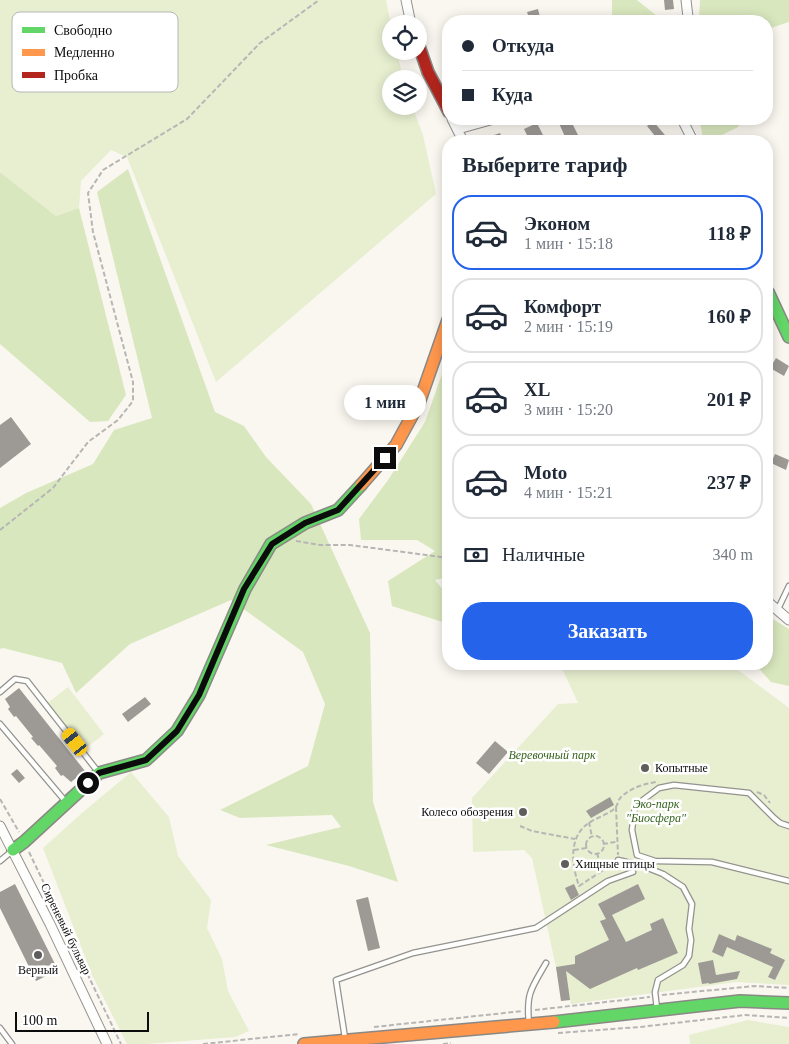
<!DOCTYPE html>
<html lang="ru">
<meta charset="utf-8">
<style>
:root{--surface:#fff;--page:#f6f6f7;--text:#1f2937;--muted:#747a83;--line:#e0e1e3;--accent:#2563eb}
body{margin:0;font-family:Georgia,serif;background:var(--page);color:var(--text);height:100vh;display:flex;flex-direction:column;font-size:19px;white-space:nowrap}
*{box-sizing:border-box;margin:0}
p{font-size:16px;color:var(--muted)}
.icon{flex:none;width:28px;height:28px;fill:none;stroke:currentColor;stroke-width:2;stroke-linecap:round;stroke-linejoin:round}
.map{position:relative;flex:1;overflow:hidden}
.details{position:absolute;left:442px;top:135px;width:331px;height:535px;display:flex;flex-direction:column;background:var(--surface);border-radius:20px;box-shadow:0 2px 12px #0003}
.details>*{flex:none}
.guide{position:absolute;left:442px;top:15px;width:331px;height:110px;border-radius:20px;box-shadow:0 2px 12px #0003;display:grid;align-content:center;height:110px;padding:0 20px;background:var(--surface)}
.tools{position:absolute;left:382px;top:15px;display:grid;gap:10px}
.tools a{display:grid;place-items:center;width:45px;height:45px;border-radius:50%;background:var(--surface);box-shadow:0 2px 12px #0003;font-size:25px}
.scale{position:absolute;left:15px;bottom:12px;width:134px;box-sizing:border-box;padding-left:5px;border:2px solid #0c0c0c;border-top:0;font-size:14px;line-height:18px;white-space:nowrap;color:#0c0c0c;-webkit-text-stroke:4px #fff;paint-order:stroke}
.end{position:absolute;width:22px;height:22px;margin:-11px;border:6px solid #0c0c0c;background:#fff;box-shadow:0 0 0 2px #fff}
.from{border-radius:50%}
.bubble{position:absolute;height:35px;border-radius:18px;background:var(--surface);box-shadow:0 2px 12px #0003;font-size:16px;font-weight:700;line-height:35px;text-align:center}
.car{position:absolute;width:15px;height:30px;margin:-15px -8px;border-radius:6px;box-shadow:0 0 4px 1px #0007;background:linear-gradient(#f5c518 24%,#345 0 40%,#f5c518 0 76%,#345 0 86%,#f5c518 0)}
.guide b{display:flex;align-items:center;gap:18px;height:48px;font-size:19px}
.guide b+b{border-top:1px solid var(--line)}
.guide i{width:12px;height:12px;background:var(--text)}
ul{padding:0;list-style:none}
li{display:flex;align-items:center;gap:15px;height:75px;margin:0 10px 8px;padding:0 10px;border:2px solid var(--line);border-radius:20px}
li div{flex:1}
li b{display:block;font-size:19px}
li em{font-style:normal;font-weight:700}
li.current{border-color:var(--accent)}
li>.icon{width:45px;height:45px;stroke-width:1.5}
h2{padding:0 20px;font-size:22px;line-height:60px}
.pay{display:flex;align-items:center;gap:12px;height:55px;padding:0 20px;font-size:19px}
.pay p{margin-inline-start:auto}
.button{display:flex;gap:10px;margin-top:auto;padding:10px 20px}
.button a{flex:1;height:58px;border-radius:20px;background:var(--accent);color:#fff;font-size:20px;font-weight:700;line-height:58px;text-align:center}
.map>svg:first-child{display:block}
</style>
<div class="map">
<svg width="789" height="1044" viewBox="0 0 789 1044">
<rect width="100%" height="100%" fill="#faf7f0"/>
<path fill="#e7efd0" d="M0,0H386L391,26V51H397L403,79H391V106H412L423,135L436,194L216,382L127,157L111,150L81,181L79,208L56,216L0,172Z
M560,664H730L789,708V985L736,982L571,1004L570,1000L561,1001L556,967L532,858L524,850L473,852L472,798L558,704L578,703Z
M68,687L104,734L81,752L45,705Z
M131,772L169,817L178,856L211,900L207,928L222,959L228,991L249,1031L235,1037L147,1044H127L92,975L43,848L82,813Z
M748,1020L789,1027V1044H690L689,1035Z"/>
<path fill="#d9e7be" d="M612,0H637L662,20L678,17L677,21H612Z
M700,0H789V22L768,29V21H712L699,19Z
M696,119H743L738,127L722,135L720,141H703L701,127Z
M128,169L215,412L244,426L266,457L311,504L370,633L373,802L398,882L349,866L266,845L341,827L332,815L240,818L220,810L308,766L325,704L303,652L231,600L130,644L76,693L62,663L3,648L0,649V508L26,493L93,464L114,430L152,418L97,192Z
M0,172L56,216L79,208L126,395L108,421L90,422L0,344Z
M449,354V577L435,580L449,597V624L392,606L388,581L435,551L417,540H361L359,519L388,480L425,422Z
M768,616L789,629V686L771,682L755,664H768Z"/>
<path fill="#9d9a96" d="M664,0H673L674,9L665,10Z
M538,9L541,21H530L527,12Z
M557,119H570L581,141H567Z
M653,121L670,141H659L647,126Z
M537,123L544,137L535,141H530L524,129Z
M500,133L503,141H479V140Z
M776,358L789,366L784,376L770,368Z
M11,417L31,444L0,468V425Z
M775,454L789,460L786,470L771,463Z
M19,688L85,771L71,782L63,775L61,776L55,768L57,766L39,745L38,746L31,738L33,737L16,716L14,717L8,709L10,707L5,699Z
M145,697L151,704L128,722L122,714Z
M495,741L508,752L489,774L476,763Z
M17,769L25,778L19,783L11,774Z
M610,797L614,805L591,818L586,811Z
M15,884L58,970L36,981L0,908V892Z
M574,884L579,895L571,900L565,888Z
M638,884L645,899L612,915L626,942L652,930L650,924L663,918L678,953L638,970L637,968L590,989L566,971L570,1000L561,1001L556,967L575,964V956L609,940L600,921L606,919L598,904Z
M368,897L380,948L368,951L356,900Z
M719,934L735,941L737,935L772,949L770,953L785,960L775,980L768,977L773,967L727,947L723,957L712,952Z
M713,960L716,975L740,971L737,979L709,984V983L702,984L698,963Z"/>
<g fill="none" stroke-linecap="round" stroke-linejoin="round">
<g stroke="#93928f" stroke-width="7">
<path id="lane" d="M778,609L789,586
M0,692L15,679L27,681L99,773
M0,724L66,802
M789,826L780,823L774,818L749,793L674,785L659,788L635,806L632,830L637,855L655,861L712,862L789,881
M618,860L643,866L663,874L683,887L692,904L689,929L691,940L689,956L683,965L658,980L655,992L657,1009
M0,861L12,851
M529,1024C526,993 531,989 546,963
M0,1028L12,1044
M345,1038L336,980L413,953L536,928L608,881L633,872"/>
</g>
<g stroke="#93928f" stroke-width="11">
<path id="street" d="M406,0L411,24
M686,0L688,17L686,21
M452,119L463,141
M682,119L693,141
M458,129L494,119
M768,602L789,620
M0,826L50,924L107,1044"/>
</g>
<g stroke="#8a8885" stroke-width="14">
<path id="fast" d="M768,292L789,337
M13,850L24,842L99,773L146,760L177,731L199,695L245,589L271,544L305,523L338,510L361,485
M554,1022L740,1001L789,1003"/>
</g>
<g stroke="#8a8885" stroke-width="14">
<path id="slow" d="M361,485L396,445L419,403L449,317
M304,1044L554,1022"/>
</g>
<g stroke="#8a8885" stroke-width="14">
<path id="jam" d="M419,46L428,72L449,112"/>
</g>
<path stroke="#b7b6b5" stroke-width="2" stroke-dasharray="5 2.5" stroke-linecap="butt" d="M0,530L53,488L88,442L118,420L133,401V382L93,232L88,193L103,170L187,119L260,43L319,0
M296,541L320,545H350L449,558
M757,792L764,795L770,803
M0,799L19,832
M616,807L618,855
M589,822L592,837
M520,826L532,831L575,839
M586 845a9 9 0 1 1 18 0a9 9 0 1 1-18 0Z
M603,844L616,842
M574,850L587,848
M29,852L121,1044
M597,853L602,871L612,864
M602,871L579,886C571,863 568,834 592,821C599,817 611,813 616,807C618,804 618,800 621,797C631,788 643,784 656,782
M662,995L754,986L789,988
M535,1010L650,997
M374,1027L523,1011
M558,1033L640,1027L745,1015L789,1018
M203,1044L299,1034
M443,1044L451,1043"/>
<use href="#lane" stroke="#fefefd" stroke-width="4.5"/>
<use href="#street" stroke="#fefefd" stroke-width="9"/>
<use href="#fast" stroke="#63d668" stroke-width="11"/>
<use href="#slow" stroke="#ff974d" stroke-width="11"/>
<use href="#jam" stroke="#b3261e" stroke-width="11"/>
</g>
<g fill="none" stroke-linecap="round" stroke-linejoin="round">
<path stroke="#0c0c0c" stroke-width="6" d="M88,783L99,773L146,760L177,731L199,695L244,589L272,544L305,523L338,510L385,458"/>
</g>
<g fill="#5f5e5c" stroke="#fff" stroke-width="2">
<circle cx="645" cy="768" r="5"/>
<circle cx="523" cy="812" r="5"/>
<circle cx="565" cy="864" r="5"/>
<circle cx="38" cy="955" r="5"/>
</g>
<g text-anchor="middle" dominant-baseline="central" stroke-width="5" stroke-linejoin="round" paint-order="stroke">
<g font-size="12" font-style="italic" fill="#36641d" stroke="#fff">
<text x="552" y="755">Веревочный парк</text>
<text x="656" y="804">Эко-парк<tspan x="656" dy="14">"Биосфера"</tspan></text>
</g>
<g font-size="12" fill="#0c0c0c" stroke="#fff" text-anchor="start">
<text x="655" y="768">Копытные</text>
<text x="513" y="812" text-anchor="end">Колесо обозрения</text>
<text x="575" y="864">Хищные птицы</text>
<text x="38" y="970" text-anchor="middle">Верный</text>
</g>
<g font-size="12" fill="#0c0c0c" stroke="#fff">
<text transform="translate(66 929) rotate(64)">Сиреневый бульвар</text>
</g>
</g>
<rect x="12" y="12" width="166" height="80" rx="8" fill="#fff" stroke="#b6b6b6" stroke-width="1"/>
<rect x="22" y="27" width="23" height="6" fill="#63d668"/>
<rect x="22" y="49" width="23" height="7" fill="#ff974d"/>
<rect x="22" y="72" width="23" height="6" fill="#b3261e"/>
<g font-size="14" fill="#0c0c0c">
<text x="54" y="35">Свободно</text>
<text x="54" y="57">Медленно</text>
<text x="54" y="80">Пробка</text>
</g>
</svg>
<div class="tools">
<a><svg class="icon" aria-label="locate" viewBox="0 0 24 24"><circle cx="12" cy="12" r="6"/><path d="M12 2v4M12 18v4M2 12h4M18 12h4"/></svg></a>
<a><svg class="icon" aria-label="layers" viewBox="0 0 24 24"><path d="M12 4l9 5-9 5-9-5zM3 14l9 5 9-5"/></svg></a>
</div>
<div class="scale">100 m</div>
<i class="end from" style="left:88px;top:783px"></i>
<i class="end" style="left:385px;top:458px"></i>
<div class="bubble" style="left:344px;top:385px;width:82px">1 мин</div>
<i class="car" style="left:75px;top:742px;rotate:322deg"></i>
<div class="guide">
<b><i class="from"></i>Откуда</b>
<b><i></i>Куда</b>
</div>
<section class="details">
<h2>Выберите тариф</h2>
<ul>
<li class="current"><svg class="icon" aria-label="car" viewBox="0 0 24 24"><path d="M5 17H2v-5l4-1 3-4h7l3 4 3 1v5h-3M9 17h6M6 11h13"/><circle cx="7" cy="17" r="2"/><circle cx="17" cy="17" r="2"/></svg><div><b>Эконом</b><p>1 мин · 15:18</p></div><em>118 ₽</em></li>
<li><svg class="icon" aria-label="car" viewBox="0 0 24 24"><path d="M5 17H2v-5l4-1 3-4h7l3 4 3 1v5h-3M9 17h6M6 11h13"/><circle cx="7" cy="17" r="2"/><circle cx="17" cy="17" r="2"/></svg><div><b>Комфорт</b><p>2 мин · 15:19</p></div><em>160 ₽</em></li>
<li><svg class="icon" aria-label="car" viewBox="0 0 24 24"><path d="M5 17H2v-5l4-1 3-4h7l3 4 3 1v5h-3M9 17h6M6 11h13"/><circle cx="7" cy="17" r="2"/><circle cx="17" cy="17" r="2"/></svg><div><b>XL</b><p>3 мин · 15:20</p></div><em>201 ₽</em></li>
<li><svg class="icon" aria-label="car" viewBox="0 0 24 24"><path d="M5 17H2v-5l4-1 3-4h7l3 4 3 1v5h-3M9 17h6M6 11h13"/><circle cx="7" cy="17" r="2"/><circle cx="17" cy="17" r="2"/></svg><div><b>Moto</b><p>4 мин · 15:21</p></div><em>237 ₽</em></li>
</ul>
<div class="pay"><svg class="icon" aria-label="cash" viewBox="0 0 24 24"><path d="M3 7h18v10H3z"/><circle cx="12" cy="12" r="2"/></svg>Наличные<p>340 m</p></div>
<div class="button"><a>Заказать</a></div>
</section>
</div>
